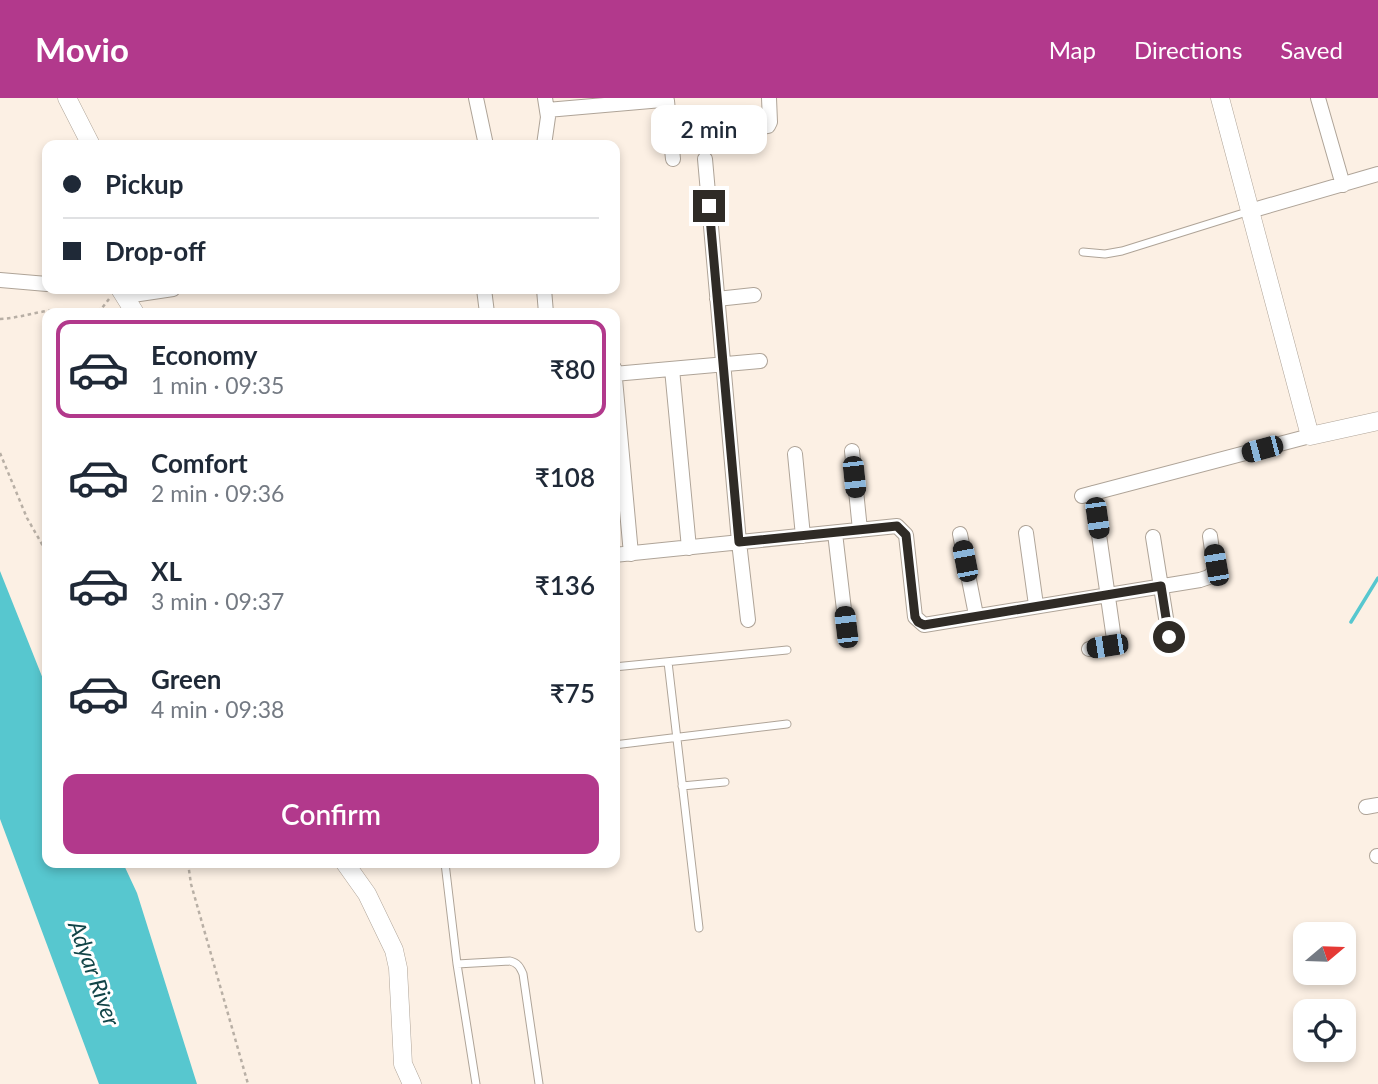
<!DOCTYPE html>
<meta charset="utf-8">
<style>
:root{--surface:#fff;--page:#f2f2f3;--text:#1f2937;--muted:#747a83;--line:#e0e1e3;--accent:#b2398c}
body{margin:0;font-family:Lato,sans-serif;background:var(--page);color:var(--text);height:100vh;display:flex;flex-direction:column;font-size:26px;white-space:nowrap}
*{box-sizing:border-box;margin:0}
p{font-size:23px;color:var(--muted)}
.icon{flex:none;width:38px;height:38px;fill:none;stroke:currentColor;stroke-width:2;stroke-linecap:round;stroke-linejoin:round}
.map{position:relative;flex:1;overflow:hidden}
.sheet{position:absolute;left:42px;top:210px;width:578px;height:560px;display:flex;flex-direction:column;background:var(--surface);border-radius:14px;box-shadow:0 4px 10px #0003}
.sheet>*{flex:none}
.hud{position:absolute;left:42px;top:42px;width:578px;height:154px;border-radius:14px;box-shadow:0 4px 10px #0003;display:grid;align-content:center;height:154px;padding:0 21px;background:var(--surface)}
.needle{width:46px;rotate:71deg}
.tools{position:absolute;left:1293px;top:824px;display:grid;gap:14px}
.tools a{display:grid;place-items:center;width:63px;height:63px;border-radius:14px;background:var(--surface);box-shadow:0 4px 10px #0003;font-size:35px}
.end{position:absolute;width:32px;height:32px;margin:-16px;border:9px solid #2f2b26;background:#fff;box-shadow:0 0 0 4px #fff}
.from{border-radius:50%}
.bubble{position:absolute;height:49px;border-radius:14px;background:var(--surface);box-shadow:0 4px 10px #0003;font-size:23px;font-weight:600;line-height:49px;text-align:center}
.car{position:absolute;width:21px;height:42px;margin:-21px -10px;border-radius:9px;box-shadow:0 0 5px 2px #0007;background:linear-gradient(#222 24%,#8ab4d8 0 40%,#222 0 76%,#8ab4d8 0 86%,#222 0)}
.hud b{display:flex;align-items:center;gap:24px;height:66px;font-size:26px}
.hud b+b{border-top:2px solid var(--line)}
.hud i{width:18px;height:18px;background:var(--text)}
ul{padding:12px 0 0;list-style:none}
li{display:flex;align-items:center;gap:21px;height:98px;margin:0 14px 10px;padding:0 7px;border:4px solid transparent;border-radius:14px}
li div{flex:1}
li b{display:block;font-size:26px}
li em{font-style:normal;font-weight:600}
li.active{border-color:var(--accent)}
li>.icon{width:63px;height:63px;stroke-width:1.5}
.cta{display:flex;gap:14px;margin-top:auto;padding:14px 21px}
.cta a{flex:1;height:80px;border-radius:14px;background:var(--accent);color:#fff;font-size:28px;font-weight:600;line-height:80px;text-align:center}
header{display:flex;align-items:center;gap:42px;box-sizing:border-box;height:98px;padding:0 35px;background:var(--accent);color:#fff}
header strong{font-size:33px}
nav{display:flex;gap:38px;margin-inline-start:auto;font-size:24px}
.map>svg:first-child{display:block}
</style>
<header>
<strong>Movio</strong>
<nav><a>Map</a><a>Directions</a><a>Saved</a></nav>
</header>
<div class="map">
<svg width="1378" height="986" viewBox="0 0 1378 986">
<rect width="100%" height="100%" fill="#fcf0e4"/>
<path fill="#57c7cf" d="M0,473L47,591V765H123L137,795L197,986H99L0,721Z"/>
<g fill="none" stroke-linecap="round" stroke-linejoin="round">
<path stroke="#57c7cf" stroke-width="3.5" d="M1351,524L1378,480"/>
<g stroke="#afa498" stroke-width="9">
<path id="service" d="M1083,154L1105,156L1122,153L1250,113
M668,564L699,830
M614,569L787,552
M614,647L787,626
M682,688L725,684
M445,765L457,866L476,986
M457,866L510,863C518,865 520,869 523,876L539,986"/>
</g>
<g stroke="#afa498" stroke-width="16">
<path id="minor" d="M476,0L486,47
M1318,0L1343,87
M547,12L662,2L667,3L673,61
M713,39L768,28L770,24L769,0
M544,47L548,19L545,0
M705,61L739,444L748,522
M1250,113L1378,76
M0,182L47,186
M484,191L487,215
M544,191L546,215
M126,198L173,191
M717,201L754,197
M614,270L631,456
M672,271L689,450
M614,276L760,263
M852,353L860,432
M795,356L803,438
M1082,398L1310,338
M835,435L846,529
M1026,435L1036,507
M960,436L976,517
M1153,439L1169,539
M614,457L897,428L906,437L915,519L924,527L1200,482L1209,479L1215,473L1210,438
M1089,551L1113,545L1114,541L1093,395
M1366,709L1378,707
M1377,758H1378"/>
</g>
<g stroke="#afa498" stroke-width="19">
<path id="tertiary" d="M67,0L91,47
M1220,0L1310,338L1378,323
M120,191L135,215
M345,765L367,796L394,852L398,870L403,966L412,986"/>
</g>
<path stroke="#b8afa5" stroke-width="2.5" stroke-dasharray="3.5 3.5" stroke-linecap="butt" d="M90,215L102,210L109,201
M0,221C26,220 54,206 78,215
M0,355L27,420L47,455
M188,765L191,786L248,986"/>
<use href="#service" stroke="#fff" stroke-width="7"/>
<use href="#minor" stroke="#fff" stroke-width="14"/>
<use href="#tertiary" stroke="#fff" stroke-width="18"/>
</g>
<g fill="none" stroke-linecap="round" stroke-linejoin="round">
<path stroke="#2f2b26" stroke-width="9" d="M709,108L739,444L897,428L906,437L915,519L918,524L924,527L1161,488L1169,539"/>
</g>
<g text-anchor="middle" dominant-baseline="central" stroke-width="6" stroke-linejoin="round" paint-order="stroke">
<g font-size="23" font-style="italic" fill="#124548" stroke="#fff">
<text transform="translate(95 875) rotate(70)">Adyar River</text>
</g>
</g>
</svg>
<div class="tools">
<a><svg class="needle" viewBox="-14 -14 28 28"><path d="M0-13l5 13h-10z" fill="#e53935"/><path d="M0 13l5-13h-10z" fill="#747a83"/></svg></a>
<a><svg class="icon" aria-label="locate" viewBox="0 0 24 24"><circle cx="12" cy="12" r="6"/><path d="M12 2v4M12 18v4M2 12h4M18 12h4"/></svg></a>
</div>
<i class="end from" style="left:1169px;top:539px"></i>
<i class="end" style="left:709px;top:108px"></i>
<div class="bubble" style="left:651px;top:7px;width:116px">2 min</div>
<i class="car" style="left:1262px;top:351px;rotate:255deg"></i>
<i class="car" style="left:854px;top:379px;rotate:174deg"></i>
<i class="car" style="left:1097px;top:420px;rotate:172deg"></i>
<i class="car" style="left:965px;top:463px;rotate:349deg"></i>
<i class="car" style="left:1216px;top:467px;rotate:350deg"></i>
<i class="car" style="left:846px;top:529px;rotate:353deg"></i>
<i class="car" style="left:1107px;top:548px;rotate:261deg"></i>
<div class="hud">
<b><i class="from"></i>Pickup</b>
<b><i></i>Drop-off</b>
</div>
<section class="sheet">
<ul>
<li class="active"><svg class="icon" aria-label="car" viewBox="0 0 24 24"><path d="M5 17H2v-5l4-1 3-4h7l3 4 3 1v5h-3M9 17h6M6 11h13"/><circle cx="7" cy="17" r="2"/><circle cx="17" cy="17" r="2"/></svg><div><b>Economy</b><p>1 min · 09:35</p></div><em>₹80</em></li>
<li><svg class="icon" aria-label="car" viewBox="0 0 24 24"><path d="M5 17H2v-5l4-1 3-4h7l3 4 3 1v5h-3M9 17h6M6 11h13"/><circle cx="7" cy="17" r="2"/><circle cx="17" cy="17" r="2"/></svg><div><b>Comfort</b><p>2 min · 09:36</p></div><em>₹108</em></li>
<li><svg class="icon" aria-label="car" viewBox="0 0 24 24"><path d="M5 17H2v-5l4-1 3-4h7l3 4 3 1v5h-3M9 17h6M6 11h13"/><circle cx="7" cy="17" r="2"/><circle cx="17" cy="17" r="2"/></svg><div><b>XL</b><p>3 min · 09:37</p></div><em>₹136</em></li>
<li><svg class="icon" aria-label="car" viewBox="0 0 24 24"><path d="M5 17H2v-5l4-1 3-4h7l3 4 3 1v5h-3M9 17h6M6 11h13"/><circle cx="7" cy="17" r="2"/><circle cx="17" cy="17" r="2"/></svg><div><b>Green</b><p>4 min · 09:38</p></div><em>₹75</em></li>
</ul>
<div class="cta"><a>Confirm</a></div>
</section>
</div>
